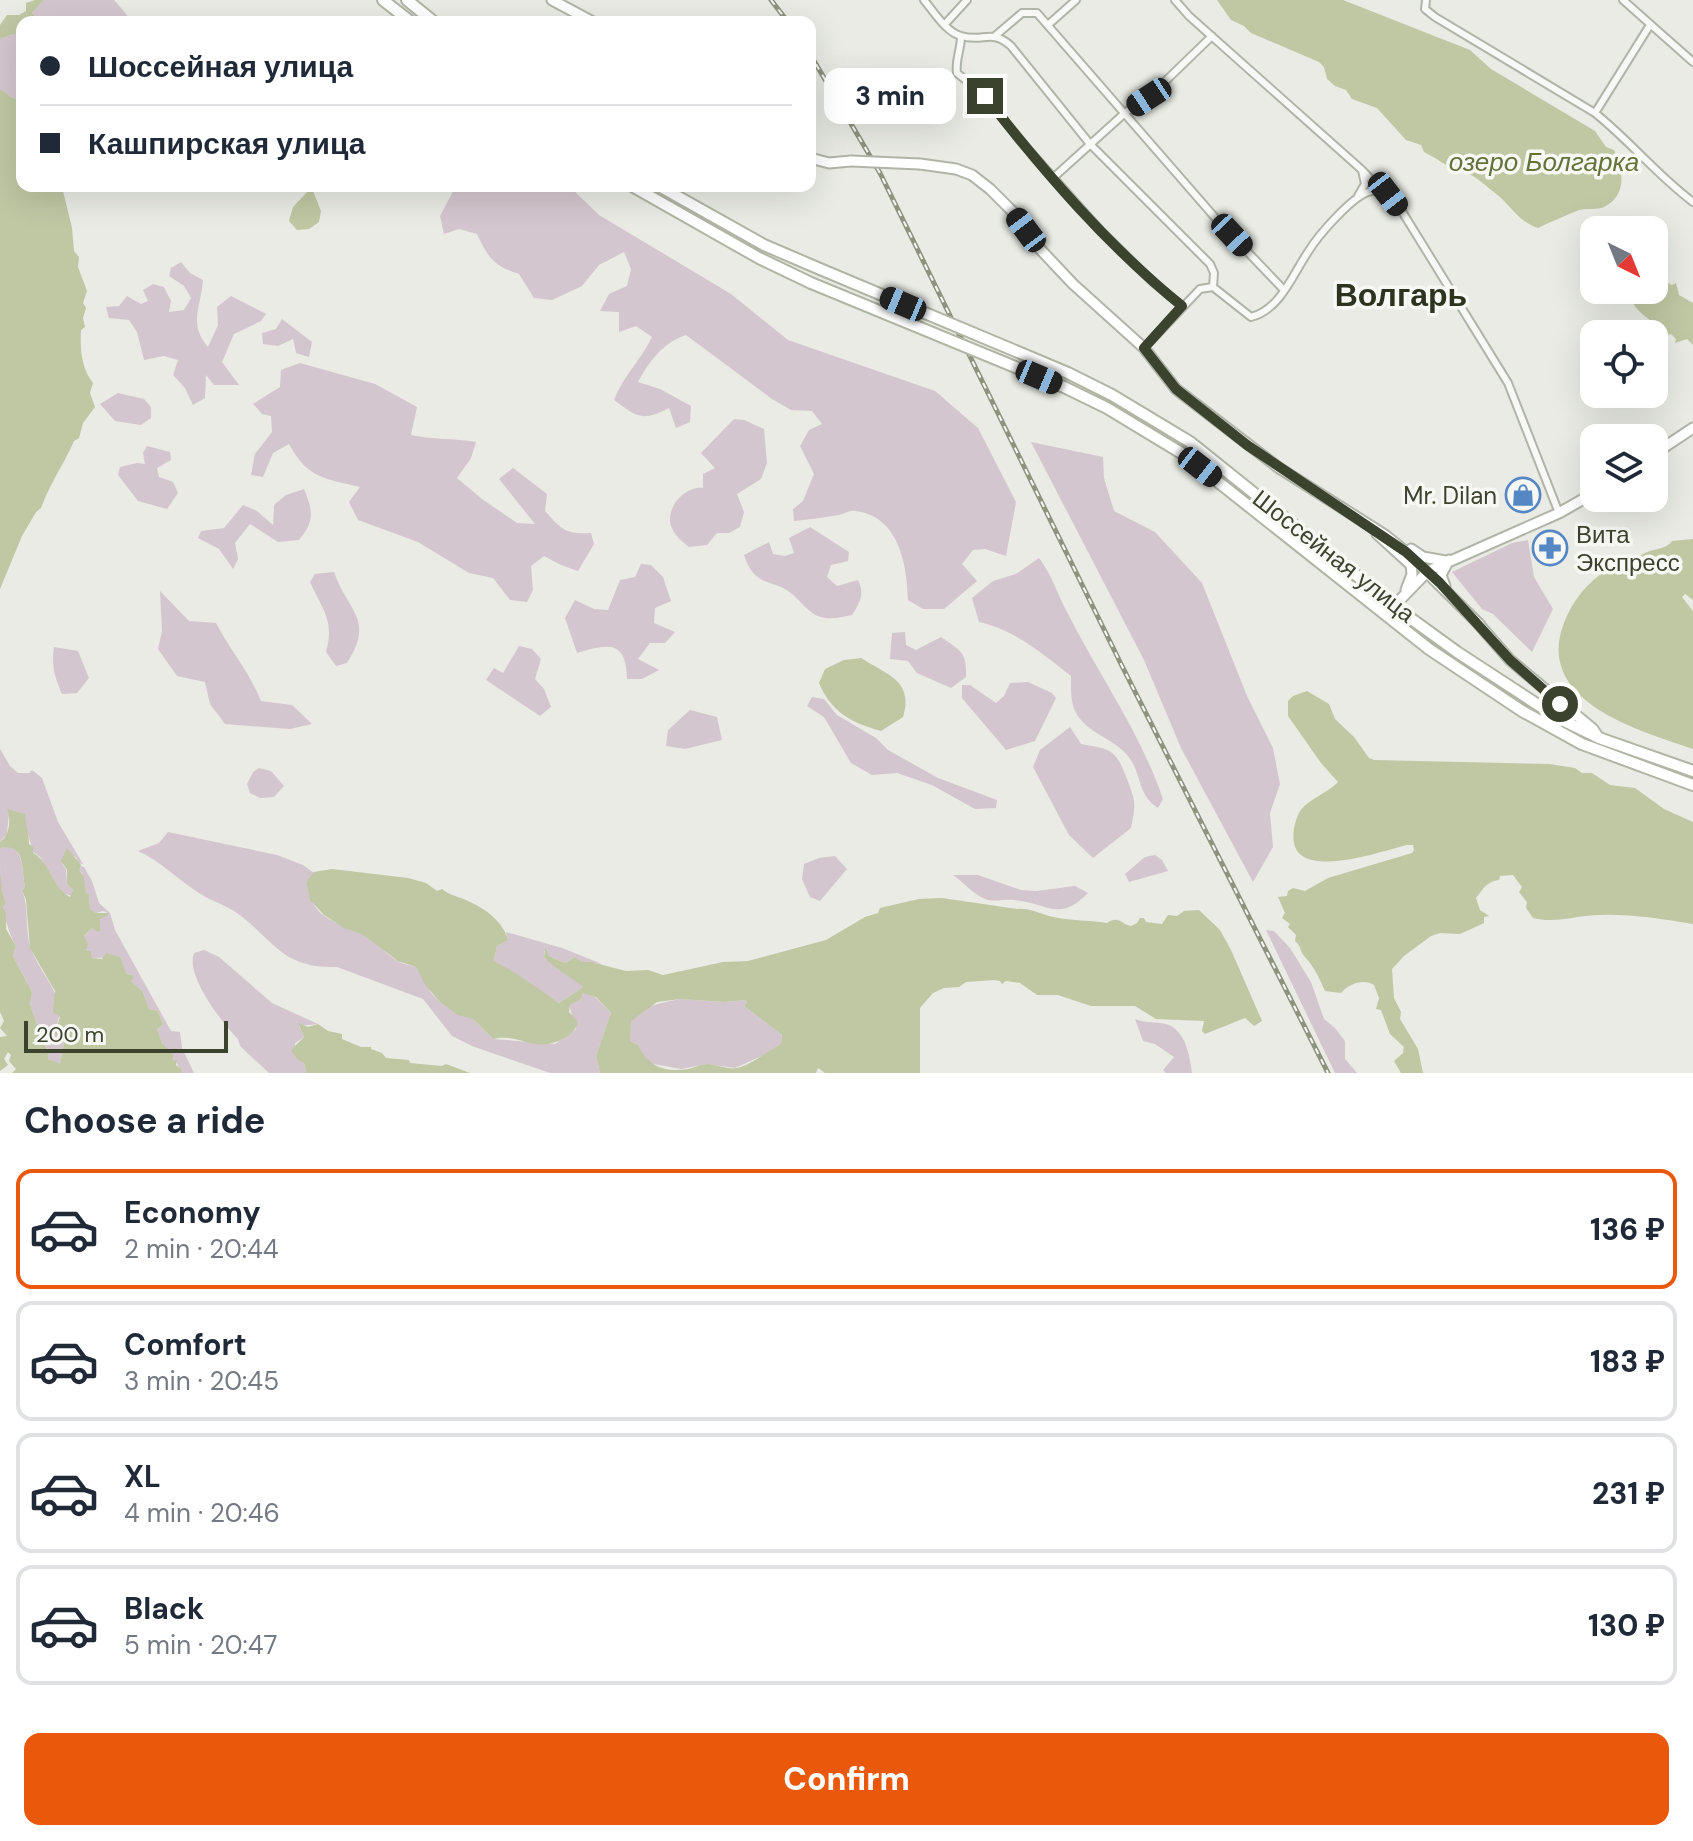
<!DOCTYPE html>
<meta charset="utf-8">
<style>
:root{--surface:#fff;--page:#f6f6f7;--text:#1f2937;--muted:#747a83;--line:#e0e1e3;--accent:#ea580c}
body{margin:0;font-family:"DM Sans",sans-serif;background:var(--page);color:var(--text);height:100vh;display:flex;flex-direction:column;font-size:30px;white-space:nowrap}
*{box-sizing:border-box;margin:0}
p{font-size:26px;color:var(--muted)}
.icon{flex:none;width:44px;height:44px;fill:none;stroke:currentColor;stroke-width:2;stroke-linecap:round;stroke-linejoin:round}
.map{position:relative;height:1073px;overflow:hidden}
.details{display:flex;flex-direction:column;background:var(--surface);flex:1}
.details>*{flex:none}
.top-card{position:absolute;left:16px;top:16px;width:800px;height:176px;border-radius:16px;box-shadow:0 8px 32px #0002;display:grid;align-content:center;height:176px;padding:0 24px;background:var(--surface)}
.needle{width:52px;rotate:137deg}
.buttons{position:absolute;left:1580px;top:216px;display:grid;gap:16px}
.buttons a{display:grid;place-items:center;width:88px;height:88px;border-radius:16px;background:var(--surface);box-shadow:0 8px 32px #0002;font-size:40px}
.scale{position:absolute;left:24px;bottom:20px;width:204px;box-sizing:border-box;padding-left:8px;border:4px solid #3b422d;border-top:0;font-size:22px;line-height:28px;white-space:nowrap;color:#3b422d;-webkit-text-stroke:6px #f7f8f4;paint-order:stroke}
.end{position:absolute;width:36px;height:36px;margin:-18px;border:10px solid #3b422d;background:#fff;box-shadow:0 0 0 4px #fff}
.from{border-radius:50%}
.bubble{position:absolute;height:56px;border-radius:16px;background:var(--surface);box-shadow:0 8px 32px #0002;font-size:26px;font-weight:800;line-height:56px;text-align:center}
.car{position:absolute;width:24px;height:48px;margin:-24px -12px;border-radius:10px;box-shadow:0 0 6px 2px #0007;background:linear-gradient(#222 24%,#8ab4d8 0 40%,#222 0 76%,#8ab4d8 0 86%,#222 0)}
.top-card b{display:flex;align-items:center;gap:28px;height:76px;font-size:30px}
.top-card b+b{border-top:2px solid var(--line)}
.top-card i{width:20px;height:20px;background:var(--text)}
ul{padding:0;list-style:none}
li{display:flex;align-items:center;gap:24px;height:120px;margin:0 16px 12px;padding:0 8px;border:4px solid var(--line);border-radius:16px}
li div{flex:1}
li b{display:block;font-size:30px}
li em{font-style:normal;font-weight:800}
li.active{border-color:var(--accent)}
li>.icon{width:72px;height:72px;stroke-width:1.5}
h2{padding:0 24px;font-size:36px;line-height:96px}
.button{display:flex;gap:16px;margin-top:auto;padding:16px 24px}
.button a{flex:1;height:92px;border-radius:16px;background:var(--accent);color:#fff;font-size:32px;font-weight:800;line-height:92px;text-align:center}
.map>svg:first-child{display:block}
</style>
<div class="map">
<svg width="1693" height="1073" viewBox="0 0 1693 1073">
<rect width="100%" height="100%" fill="#e9ebe4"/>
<path fill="#d4c6ce" d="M44,0H114L133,22H41L32,13Z
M14,34L22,38V100L13,98L0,89V39Z
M456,186H569L599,215L731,294L788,340L935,391L978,428L1016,502L1006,556L985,549L973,550L962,564L977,581L944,609H923L908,600C907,564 899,517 856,511C850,510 844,514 838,515C823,518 808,519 794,521L793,509L803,501L814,474L800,446L809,430L822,424L812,411L791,410L772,399L686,335C664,342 649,361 638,382L660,389L691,406L690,422L676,428L669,408C642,422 637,417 614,400C623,376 641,360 652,337L636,326L619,332V312L600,311L609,294L627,286L631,269L624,252L599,265L582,286L552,300L534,298L519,274C494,266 488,258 477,234L459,229L444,234L440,216Z
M181,262L190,273L203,280C201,307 188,324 208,347L218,325L217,307L231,296L266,314L261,321L234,334L222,362L239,385H214L206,375L205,398L193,405L185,388L173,375L178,360L164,356L144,360L137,332L129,320L109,318L106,307L119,306L127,296L141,304L148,301L143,290L153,284L164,287L171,301L169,312L184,310L191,298L184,286L169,276L171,268Z
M282,319L312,342L309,357L296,353L293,339L278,346L263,344L262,333L276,329Z
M300,363L375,384L417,407L411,435C433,440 454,438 476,442L471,458L457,478L482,499L517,523L535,524L499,479L513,468L547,494L545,511C561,529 566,535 591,533L594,544L578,571L561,565L544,556L531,566L533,590L527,602L510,600L493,578L469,573L418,542L358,520L349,502L360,487C324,478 308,479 289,444L273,453L263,477L251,475L255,454L272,432L271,416L262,414L253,404L280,387L281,370Z
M118,393L144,399L151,407V418L141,425L115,421L100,404Z
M734,419L744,420L764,429L767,463L761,479L737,494L744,512L740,527L729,533H717L707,545L689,547C681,541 671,532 670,521C669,503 687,486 703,488V474L715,468L701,453Z
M1031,442L1103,457L1104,478L1114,511L1155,532L1202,583L1247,696L1273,748L1280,784L1270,813L1273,847L1253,882L1181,748L1144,660Z
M147,446L170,452L171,460L157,468L159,477L173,482L178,493L167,509L138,501L118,475L120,467L137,463L145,464L143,453Z
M304,489C313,511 315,521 299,540L278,542L250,524L235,543L238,559L233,569L219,549L198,538L201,531L224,528L243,505L257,511L273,525L274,505L286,495Z
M810,527L849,552L848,561L831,565L827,577L837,586L858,580C865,594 860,602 852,615C842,617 831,620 821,617C810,615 800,600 791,593C771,578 755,588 744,555L769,542L773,554L785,556L794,553L789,538Z
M1528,540L1534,577L1553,609L1532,652L1493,614L1482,609L1452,572L1512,543Z
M1039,558C1054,579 1056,591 1067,612C1099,675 1140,732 1163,799L1158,808C1137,795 1142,773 1128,756C1113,738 1087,733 1076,713C1070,702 1071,688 1071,676C1042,653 1015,630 979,622L972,598L993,581L1016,574Z
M641,564L651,565L663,577L671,601L655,608L654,623L675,632L665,643H650L638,659L659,670L642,679H627C626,639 608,644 577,653L565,618L575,600L594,609L608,610L620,580L635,577Z
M334,572C348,612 375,619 347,663L336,666L326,652C335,620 322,609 310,582L315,574Z
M160,591L189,621L216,623C230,650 250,673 261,701L292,705L312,724L290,729L225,724L210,704L205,682L177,676L158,649L162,631Z
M905,632L906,645L916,650L941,637C961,651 967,652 966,677L951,688L917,673L908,661L890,659L892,633Z
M519,646L532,649L541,659L535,679L544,689L551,707L540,716L486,680L494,668L503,673Z
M54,647L78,651L89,678L77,693L62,694C55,678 51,665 54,647Z
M1028,682L1052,693L1056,698L1035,741L1006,750L962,698V685H970L996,703L1004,696L1010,683Z
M812,697L824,699L837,715L876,738L888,750L938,778L997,800L996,808L975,809L932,785L897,773L872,775L851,763L824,717L807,706Z
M690,710L717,717L722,740L685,749L666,746L668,730Z
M1070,727L1081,744C1112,749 1116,750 1127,779C1136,803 1136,803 1131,828L1093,858L1069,835L1033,767L1040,750Z
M0,749L10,766L18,773H29L32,770L42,778L58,822L83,864L78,863L76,857L66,854L62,863L66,870L67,884L73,890L72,896L62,893L40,857L33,852L25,823L20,813L9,812L7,834L0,842Z
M259,768L271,771L284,786L274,797L260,798L250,793L247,784L253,772Z
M168,832L277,855L303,865L314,873L306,882C313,920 333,920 363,934C376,941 385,954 398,961C403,964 410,965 416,967L431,993L440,1002L473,1019L493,1039L555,1044L576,1029L569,1005L581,999L583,993H591L611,1013L596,1056L600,1073H550L472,1046L452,1036L423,999L337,967C282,969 275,941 237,913C226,905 211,901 199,893C178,880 161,861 138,851L159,843Z
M11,846C24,853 22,873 25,887L22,890C29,907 25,928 30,946C38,973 69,996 56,1027L64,1042L60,1065L48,1059L49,1051L43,1042L30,1004L32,992L13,956L16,946C0,917 0,881 0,848Z
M1155,855L1162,860L1168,871L1129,882L1125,874L1145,857Z
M835,856L847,869L820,901L810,897L802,879L804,864L819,858Z
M80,866L84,867L92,881L99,903L110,913L115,930L171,1031L180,1032L182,1048L194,1073H181L176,1061H173V1055L162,1043L157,1029L163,1025L158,1011L149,1009L143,992L131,981L132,975L126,973L118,957L92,958L91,952L86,951L84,936L92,928L100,931V918L108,913L103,911L96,913L90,909L89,895L86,893L82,873L78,870Z
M953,875H978L1021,890L1036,891L1075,886L1088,893C1059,923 1048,903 1014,900C1004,899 991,903 983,898C972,893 963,882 953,875Z
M1266,930L1274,931L1290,948L1311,982L1324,1019L1335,1028L1345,1041V1059L1357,1073H1335Z
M506,932L562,948L602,964L582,962L575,957L565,963L549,956L544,950V957C557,970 574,976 583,987L559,1003L494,961L497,946L508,940Z
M204,950L219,957L272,1003L318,1024L299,1026L304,1037L295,1043L296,1056L304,1063L306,1073H269L240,1046L238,1039C222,1023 185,975 194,953Z
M680,999L724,1002L745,1000L747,1002L744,1006L782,1035L781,1044L764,1055L735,1068L707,1064L681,1069L648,1063L641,1056L638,1045L630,1041C630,1035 630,1025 631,1020C637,1006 667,1002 680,999Z
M1135,1019C1147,1024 1155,1021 1166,1024C1185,1029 1190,1056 1192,1073H1166L1163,1070L1174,1057L1155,1044L1143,1041Z"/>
<path fill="#bfc7a3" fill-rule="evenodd" d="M35,0H44L32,13L41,22H22V38L14,34L0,39V25L7,15H19L26,11V3Z
M1217,0H1343L1470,50L1491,69L1595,131L1606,147L1614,150C1623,170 1628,195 1604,207C1597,210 1587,208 1579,210C1565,216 1552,221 1538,228C1517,221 1511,205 1495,193C1485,185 1474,175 1463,171C1459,170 1454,170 1451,168C1441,162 1436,158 1424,152L1421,145L1406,140L1377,108L1352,99L1346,90L1335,86L1327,79L1324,67L1319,62L1251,33L1244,26L1231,20Z
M0,89L13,98L22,100V186L62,187L72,228L74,251L79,257L78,267L87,291L83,303L86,308L83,318L85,327L81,330C80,348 81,368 93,383L90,393L95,407L83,423L79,438L74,441C64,464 50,483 41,508L36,512L22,536L0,589Z
M307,186H311L321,211L319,222L309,229L297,230L289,221L293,207L308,191Z
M1654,272L1659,277L1664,275L1667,278L1668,283L1672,285L1676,283L1679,295L1693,303V345L1687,339L1675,343L1676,339L1671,334L1664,336C1659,322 1640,317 1633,303L1628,301L1627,296L1621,291L1654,290Z
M1693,539V600L1685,594L1682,597L1693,611V749C1641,731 1542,704 1561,632C1568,608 1581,589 1601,574C1610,568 1620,567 1630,562C1635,560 1640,555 1645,553C1655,548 1665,550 1672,541Z
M861,658C887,675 914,680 903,717L881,731C852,723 831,712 819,683L825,669L844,660Z
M1307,691L1329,704L1335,719L1354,737L1369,758L1374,760L1549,764L1575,768L1582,773H1592L1610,785L1635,788L1664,809L1693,822V924C1661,919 1632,914 1600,915C1577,915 1556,924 1533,918L1526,908L1527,902L1519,892L1522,887L1513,875L1500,876L1499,880C1487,881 1483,889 1476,898L1480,910L1489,916L1484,917V923L1460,934L1440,933L1431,936L1404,956L1392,969L1394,998L1401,1012L1400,1019L1418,1049L1423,1073H1401L1394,1061L1403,1053L1404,1047L1390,1034L1381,1010L1376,1009L1379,998L1374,985C1364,978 1348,984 1341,993L1325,991C1319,977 1314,967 1305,957C1299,950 1302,947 1295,941L1296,935L1288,927L1290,924L1282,918L1285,913L1278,897L1287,896L1288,891L1293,888L1305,891L1328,878L1412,853L1414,850L1413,845H1407C1382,851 1301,880 1294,843C1292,833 1295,821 1299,813C1306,800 1328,793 1338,782L1321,763L1288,716V701L1293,696Z
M7,809L25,814C25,823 29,833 29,844L33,847V853C50,862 52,887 70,897L73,890L67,884V870L61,861L67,848L81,865L79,870L84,877L86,893L89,894L90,909L96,913H108V915L100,919V931L98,932L92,928L84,936L88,943L86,951H91L92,958L102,959L106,953L120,957L126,973L134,976L131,981L143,992L149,1009L158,1011L163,1025L157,1029L162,1043L173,1054V1061L177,1060L176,1065L182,1070L181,1073H12L16,1069L9,1061L11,1055L8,1052L4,1059L8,1065L0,1071V1037L7,1036L0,1028L4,1021L0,1012V870C2,882 0,893 6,903L3,907L6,913V929L16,946L13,956L32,992L30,1004L43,1042L49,1052L48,1059L60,1064L64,1043L59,1041L55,1033L60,1017L53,1012L55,991L30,948L26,900L22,890L25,887C21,868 26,843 0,848V842C10,836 11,819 7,809Z
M332,869L408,878L426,883L437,891L442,889C450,896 461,897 470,902C486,909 504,923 508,940L497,946L494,961L517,974L559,1003L583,987C573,978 553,968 544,957L545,948L549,956L565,963L575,957L582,962H591L626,971L648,970L663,975L723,962L748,961L826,940L865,917L878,913L880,908L919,899L942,898L1017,909C1029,908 1038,913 1049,916C1067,921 1088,920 1107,923C1118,915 1121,924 1131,926L1137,923L1140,918H1144L1146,922L1162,924L1168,915L1177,916L1184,911L1199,910L1220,930L1231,950L1262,1021L1254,1026L1245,1018L1205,1034L1202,1031L1204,1021L1156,1019L1135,1006H1091L1058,995H1037L1020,983L1006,981L1002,984L1000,981L994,980L966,982L959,987L944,988L933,993L920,1008V1073H825L818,1068L816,1073H600L596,1056L611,1013L596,997L583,993L581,999L570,1005L569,1012L578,1022C575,1030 573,1033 566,1037C535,1056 521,1032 493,1039L473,1019L458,1015L440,1002L426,986L416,967L398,961L362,934L344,928L324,915L310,900L306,882L314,872ZM680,999L724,1002L745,1000L747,1002L744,1006L782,1035L781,1044C766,1052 753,1064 737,1068C727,1070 717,1064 707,1064C701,1064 694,1068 688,1069C665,1073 647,1066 638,1045L630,1041L631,1021L657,1002Z
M298,1023L308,1027L318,1024L328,1031L342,1034V1039L361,1047H371V1049L382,1053L386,1058L409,1060L410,1063L442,1066L446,1064L470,1073H306L304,1063L297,1059L291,1050L304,1037Z"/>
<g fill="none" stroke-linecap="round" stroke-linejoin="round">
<g stroke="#b1b5a9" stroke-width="10">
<path id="street" d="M924,0C934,12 946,32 961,36C983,43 991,28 1011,46L1090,144L1210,264L1214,273L1213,287
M1175,0L1189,16L1362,170L1403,213L1508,383L1559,513
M1426,0L1425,9L1435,17L1595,113C1630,141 1657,175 1693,202
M1623,0L1693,62
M945,24L967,0
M1049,24L1076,0
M961,36C961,50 955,60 957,73L985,96L1018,138L1101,231L1154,283L1182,306
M995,36L1022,13H1037L1218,221L1284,290
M1595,113L1650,25
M1053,178L1126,112L1149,97L1212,36
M1358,196L1365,184L1362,170
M1144,348L1200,289L1213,287L1251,317C1280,310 1293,274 1308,252C1317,237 1354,193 1372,191C1373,190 1383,193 1384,193"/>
</g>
<g stroke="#b1b5a9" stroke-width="13">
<path id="secondary" d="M552,0L593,22
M810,158L829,163L851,161
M920,164L956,169L972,175L990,189L1012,211L1040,249L1073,284L1144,348L1176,389L1279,468L1385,535L1406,552L1480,625
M1654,454L1693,428
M1377,534L1411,565L1412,574L1406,590
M1411,549L1423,557L1445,561
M1445,586L1441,575L1449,560
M1394,606L1428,571L1559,513L1594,493
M1476,621L1510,660L1593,729L1599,738"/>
</g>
<g stroke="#b0b5a4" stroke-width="14">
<path id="primary" d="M383,0L411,22
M407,0L434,22
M632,186L759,258L811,283
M659,186L764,245L820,269
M1068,373L1112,395L1190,442L1406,615L1457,652L1558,718L1599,738L1693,771
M1064,387L1107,408L1183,454L1429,649L1522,711L1582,744L1693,785"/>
</g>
<use href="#street" stroke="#f8f9f7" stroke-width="6"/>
<use href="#secondary" stroke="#fff" stroke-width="9"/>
<use href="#primary" stroke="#fff" stroke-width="10"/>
<g stroke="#8d937f" stroke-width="5">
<path id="rail" d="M771,0L788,22
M810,54L880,173L1121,664L1328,1073"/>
</g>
<use href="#rail" stroke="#f7f8f4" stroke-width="2" stroke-dasharray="6" stroke-linecap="butt"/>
<g stroke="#b1b5a9" stroke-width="13" stroke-linecap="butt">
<path id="secondary-bridge" d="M851,161L920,164"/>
</g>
<g stroke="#b0b5a4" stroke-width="14" stroke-linecap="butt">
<path id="primary-bridge" d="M820,269L1068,373
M811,283L1064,387"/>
</g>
<use href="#secondary-bridge" stroke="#fff" stroke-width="9"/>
<use href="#primary-bridge" stroke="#fff" stroke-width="10"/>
</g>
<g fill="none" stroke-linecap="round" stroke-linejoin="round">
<path stroke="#3b422d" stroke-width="10" d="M985,96C1044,172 1108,246 1182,306L1144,348L1176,389L1247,445L1406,552L1440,583L1510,660L1560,704"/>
</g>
<defs>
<g id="shop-ring" transform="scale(1.8)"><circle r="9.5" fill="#f7f8f4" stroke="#5587c4" stroke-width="1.5"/><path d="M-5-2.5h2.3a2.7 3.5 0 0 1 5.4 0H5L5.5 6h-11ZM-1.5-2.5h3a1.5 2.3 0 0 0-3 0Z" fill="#5587c4"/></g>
<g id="pharmacy-ring" transform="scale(1.8)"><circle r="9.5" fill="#f7f8f4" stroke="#5587c4" stroke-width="1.5"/><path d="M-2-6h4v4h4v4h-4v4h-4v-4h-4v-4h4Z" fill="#5587c4"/></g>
</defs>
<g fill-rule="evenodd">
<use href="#shop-ring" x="1523" y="495"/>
<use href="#pharmacy-ring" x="1550" y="548"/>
</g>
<g text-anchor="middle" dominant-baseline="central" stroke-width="7" stroke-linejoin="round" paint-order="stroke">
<g font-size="24" fill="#3b422d" stroke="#f7f8f4" text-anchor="end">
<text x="1497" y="495">Mr. Dilan</text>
<text x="1576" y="534" text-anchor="start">Вита<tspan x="1576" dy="28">Экспресс</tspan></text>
</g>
<g font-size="24" fill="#3b422d" stroke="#f7f8f4">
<text transform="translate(1334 556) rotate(38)">Шоссейная улица</text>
</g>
<g font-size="26" font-style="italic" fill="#64733a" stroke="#f7f8f4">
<text x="1544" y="162">озеро Болгарка</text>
</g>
<g font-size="32" font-weight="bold" fill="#2c331f" stroke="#f7f8f4">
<text x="1401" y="295">Волгарь</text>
</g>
</g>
</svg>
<div class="buttons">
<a><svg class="needle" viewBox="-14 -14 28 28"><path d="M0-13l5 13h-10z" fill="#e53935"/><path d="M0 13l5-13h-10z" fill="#747a83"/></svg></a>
<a><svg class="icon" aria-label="locate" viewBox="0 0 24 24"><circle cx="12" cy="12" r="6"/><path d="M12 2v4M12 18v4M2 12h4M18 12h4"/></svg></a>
<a><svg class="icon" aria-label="layers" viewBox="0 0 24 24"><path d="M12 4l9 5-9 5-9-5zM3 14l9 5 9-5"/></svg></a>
</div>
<div class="scale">200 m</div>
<i class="end from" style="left:1560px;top:704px"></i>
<i class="end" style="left:985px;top:96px"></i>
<div class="bubble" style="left:824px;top:68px;width:132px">3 min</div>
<i class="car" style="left:1149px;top:97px;rotate:237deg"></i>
<i class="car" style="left:1388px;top:194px;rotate:142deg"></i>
<i class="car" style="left:1026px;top:230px;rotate:323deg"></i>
<i class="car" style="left:1232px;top:235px;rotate:137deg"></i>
<i class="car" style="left:903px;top:304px;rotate:293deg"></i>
<i class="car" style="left:1039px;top:377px;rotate:113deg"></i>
<i class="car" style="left:1200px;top:467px;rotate:128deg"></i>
<div class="top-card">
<b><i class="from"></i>Шоссейная улица</b>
<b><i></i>Кашпирская улица</b>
</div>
</div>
<section class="details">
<h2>Choose a ride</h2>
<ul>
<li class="active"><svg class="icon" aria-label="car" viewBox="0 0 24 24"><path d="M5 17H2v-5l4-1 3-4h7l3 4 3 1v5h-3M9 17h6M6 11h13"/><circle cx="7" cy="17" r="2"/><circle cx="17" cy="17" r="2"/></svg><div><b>Economy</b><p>2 min · 20:44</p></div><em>136 ₽</em></li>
<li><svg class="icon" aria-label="car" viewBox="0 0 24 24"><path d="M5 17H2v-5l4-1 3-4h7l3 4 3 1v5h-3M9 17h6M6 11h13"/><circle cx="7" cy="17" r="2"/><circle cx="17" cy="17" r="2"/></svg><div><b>Comfort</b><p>3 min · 20:45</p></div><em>183 ₽</em></li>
<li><svg class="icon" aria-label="car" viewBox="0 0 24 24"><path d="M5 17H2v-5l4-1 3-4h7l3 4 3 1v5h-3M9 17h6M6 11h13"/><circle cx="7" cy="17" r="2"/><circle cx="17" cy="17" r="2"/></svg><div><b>XL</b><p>4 min · 20:46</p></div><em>231 ₽</em></li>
<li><svg class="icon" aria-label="car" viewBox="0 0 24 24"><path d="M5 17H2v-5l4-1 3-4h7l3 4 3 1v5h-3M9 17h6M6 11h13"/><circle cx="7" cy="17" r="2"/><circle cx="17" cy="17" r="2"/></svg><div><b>Black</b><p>5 min · 20:47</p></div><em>130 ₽</em></li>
</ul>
<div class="button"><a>Confirm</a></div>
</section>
